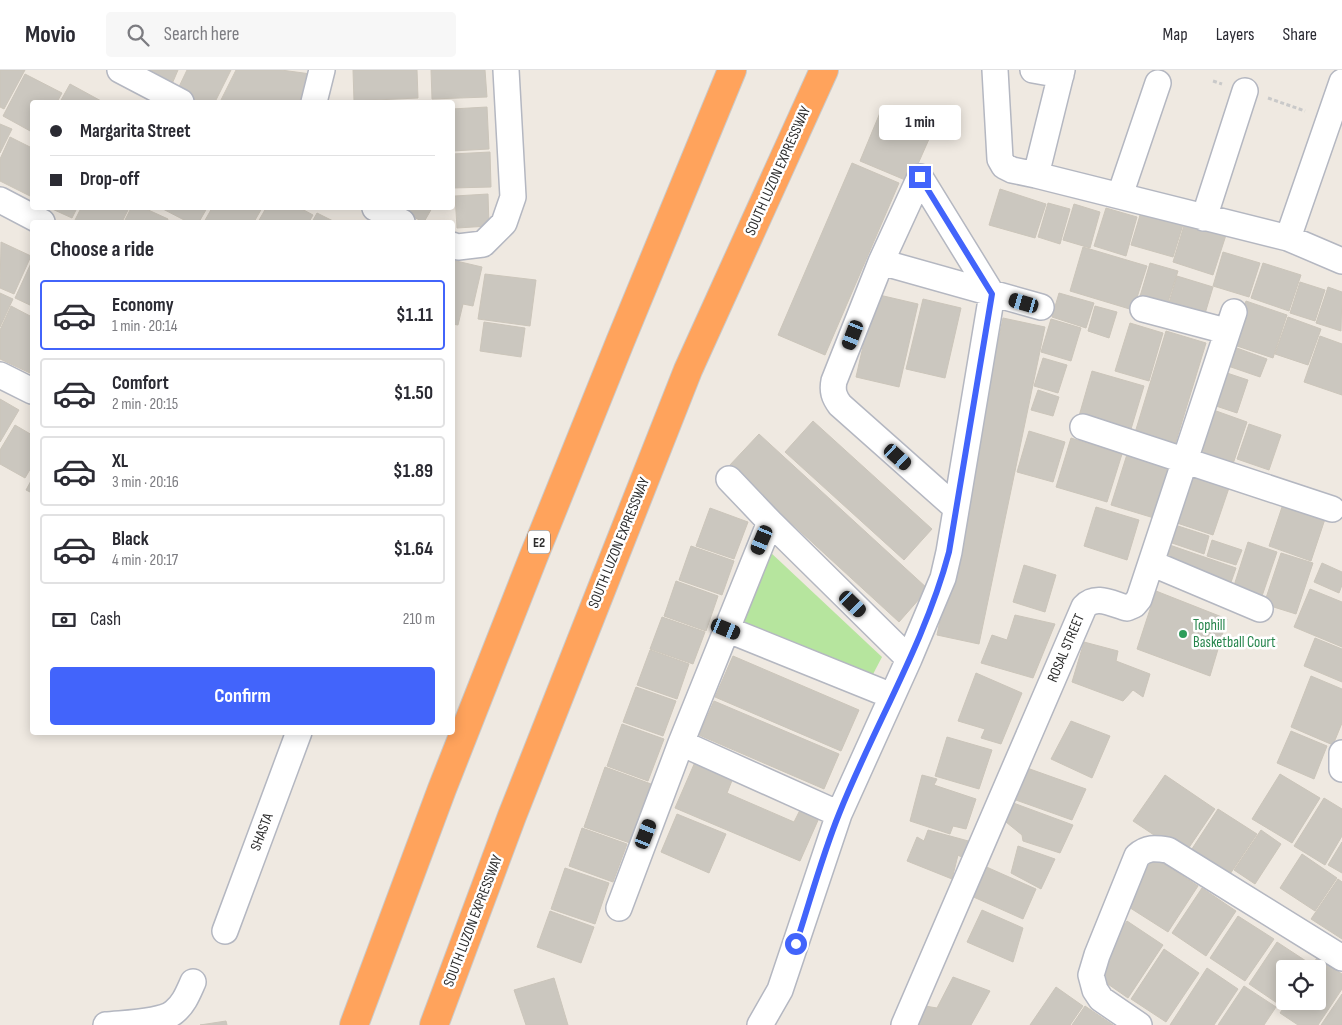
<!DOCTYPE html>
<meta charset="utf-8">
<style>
:root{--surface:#fff;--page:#f7f7f7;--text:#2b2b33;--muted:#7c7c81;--line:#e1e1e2;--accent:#4264fb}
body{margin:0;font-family:"Sofia Sans Condensed",sans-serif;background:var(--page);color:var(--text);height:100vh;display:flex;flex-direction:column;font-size:19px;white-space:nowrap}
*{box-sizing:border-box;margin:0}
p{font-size:16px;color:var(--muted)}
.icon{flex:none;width:28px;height:28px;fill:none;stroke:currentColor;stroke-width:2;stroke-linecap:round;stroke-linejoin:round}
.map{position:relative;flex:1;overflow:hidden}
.drawer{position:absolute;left:30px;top:150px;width:425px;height:515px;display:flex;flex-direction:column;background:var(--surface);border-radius:5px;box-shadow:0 2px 12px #0003}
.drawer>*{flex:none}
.hud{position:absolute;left:30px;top:30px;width:425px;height:110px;border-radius:5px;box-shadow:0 2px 12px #0003;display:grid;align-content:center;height:110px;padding:0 20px;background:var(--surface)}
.controls{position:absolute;left:1276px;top:890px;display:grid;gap:10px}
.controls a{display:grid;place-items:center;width:50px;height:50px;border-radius:5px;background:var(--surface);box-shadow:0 2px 12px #0003;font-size:25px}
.end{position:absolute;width:22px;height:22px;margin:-11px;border:6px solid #4264fb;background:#fff;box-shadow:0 0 0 2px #fff}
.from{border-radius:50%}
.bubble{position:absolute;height:35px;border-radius:5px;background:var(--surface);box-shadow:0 2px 12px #0003;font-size:16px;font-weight:700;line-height:35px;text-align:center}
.car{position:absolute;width:15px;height:30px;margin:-15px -8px;border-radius:6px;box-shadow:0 0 4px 1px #0007;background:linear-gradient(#222 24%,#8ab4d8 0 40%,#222 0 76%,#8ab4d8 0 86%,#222 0)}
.hud b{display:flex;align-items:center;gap:18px;height:48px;font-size:19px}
.hud b+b{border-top:1px solid var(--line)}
.hud i{width:12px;height:12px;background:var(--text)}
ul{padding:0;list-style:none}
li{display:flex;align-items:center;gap:15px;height:70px;margin:0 10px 8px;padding:0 10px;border:2px solid var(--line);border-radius:5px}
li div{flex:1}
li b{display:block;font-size:19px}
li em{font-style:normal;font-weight:700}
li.selected{border-color:var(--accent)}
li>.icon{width:45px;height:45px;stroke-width:1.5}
h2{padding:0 20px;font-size:22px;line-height:60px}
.pay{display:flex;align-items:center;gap:12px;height:55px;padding:0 20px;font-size:19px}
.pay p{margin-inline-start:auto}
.button{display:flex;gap:10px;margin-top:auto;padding:10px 20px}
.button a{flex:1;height:58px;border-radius:5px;background:var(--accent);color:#fff;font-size:20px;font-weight:700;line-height:58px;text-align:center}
header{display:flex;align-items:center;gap:30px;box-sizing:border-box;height:70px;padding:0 25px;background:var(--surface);border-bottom:1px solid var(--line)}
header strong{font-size:24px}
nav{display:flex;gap:28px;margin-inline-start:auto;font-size:18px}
.search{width:350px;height:45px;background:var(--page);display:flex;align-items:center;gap:12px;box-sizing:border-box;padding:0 18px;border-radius:5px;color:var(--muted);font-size:19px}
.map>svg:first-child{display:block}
</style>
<header>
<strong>Movio</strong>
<div class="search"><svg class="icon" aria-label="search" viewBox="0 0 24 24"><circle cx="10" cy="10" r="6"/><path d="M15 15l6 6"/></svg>Search here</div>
<nav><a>Map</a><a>Layers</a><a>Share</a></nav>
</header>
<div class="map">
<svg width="1342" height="955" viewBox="0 0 1342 955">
<rect width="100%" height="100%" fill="#efe9e1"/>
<path fill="#b6e59e" d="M769,481L882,587L871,608L740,552Z"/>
<path fill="#cbc7bf" stroke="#cbc5ba" d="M0,0H25L4,39L0,37Z
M130,0H178L169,21Z
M187,0H231L215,32H195L176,23Z
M236,0H281L311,4L299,32H220Z
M353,0H417L418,28L354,31Z
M431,0H485L487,27L432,29Z
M25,4L62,23L57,32H32V62L3,46Z
M70,14L103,32H60Z
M487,37L489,79L452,81V39Z
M882,38L933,60L910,112L860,91Z
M0,54L12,59L0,83Z
M10,67L32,78V127L0,111V89Z
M490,82L491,117L452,118V84Z
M852,93L899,113L825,285L778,265Z
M1000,119L1046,134L1035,168L989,155Z
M488,124L489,156L457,158L455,126Z
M1144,132L1186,145L1173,187L1131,175Z
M1048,133L1070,139L1060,174L1038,167Z
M1074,134L1100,142L1090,178L1063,170Z
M50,138H77L72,148Z
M81,138H129L122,152H74Z
M131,138H144L168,149L167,152H124Z
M161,138H207L199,152H188Z
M212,138H262L254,152H204Z
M266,138H300L313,145L309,152H258Z
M397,138H432L424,152L396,139Z
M1106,138L1137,147L1126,186L1094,176Z
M317,143L335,152H312Z
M1186,149L1227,162L1213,205L1173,192Z
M1,172L31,186L14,224L0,218Z
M1083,177L1147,196L1133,240L1070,221Z
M1223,182L1260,193L1249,227L1213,216Z
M452,190L482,197L473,236L463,234L458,255L452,254Z
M32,191V236L15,228Z
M1150,193L1178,201L1165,241L1138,233Z
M1263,193L1301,205L1289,241L1251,228Z
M485,204L536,210L530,256L478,249Z
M1177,206L1213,217L1204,247L1168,236Z
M1300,212L1325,220L1315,251L1290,243Z
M1328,217L1342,222L1341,261L1316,253Z
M0,223L13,229L0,257Z
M1059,223L1094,233L1086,258L1052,247Z
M875,224L918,234L899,317L856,307Z
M923,229L961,238L945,308L906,299Z
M1246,231L1287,245L1273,288L1231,274Z
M11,236L32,247V297L30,303L0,289V260Z
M1095,236L1117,242L1109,268L1088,261Z
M1288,247L1321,259L1308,295L1275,284Z
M1003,248L1045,257L979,574L937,565Z
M1051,249L1081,258L1071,291L1041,282Z
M484,252L525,258L521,287L480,281Z
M1130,253L1163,263L1149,311L1115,301Z
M1166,261L1206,273L1174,378L1134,366Z
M1320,266L1342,274V325L1304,312Z
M1234,277L1267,289L1260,307L1228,296Z
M1043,288L1067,295L1058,323L1034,316Z
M1218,300L1248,310L1237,343L1207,333Z
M1092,301L1144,316L1128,369L1077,353Z
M1038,320L1059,327L1053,346L1031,340Z
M0,329L19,340L0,372Z
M1205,337L1247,352L1230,403L1188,389Z
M813,351L932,459L904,490L785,382Z
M1249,354L1281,365L1269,400L1237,389Z
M15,355L32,365V396L25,408L0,394V380Z
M1029,361L1065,372L1053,412L1017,402Z
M759,364L928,519L899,552L729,396Z
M1071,368L1122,384L1107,432L1056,417Z
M1129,378L1171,391L1154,448L1111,435Z
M1186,396L1231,412L1213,465L1168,450Z
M32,409V423L26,420Z
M1286,425L1328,440L1311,491L1269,476Z
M1096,437L1139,450L1127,490L1084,476Z
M710,438L748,452L734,489L696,476Z
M1178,456L1209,466L1204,484L1172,473Z
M1212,470L1242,480L1236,495L1207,486Z
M1161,472L1236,498L1229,518L1154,493Z
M1248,472L1277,482L1259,535L1231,525Z
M691,476L734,491L722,525L679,510Z
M1281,483L1313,493L1296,544L1264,534Z
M1322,493L1342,502V515L1339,523L1314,512Z
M1024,495L1056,505L1045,542L1013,532Z
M676,511L718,526L706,561L664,546Z
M1310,519L1342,532V577L1294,557Z
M1156,521L1227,549L1210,606L1137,579Z
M1015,545L1055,554L1033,608L981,593L992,565L1007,570Z
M662,547L705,562L693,594L650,579Z
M1315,568L1342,579V612L1304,596Z
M1084,572L1118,581L1116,591L1150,604L1143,627L1133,620L1123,631L1072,612Z
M650,580L689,594L677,629L637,615Z
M733,586L859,640L841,681L715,627Z
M976,603L1022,623L1001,674L981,668L985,659L958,651Z
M1311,606L1342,619V653L1333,675L1291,657Z
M636,617L676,631L663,666L623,652Z
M714,631L839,684L824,719L699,665Z
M1071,651L1110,666L1092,708L1051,689Z
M622,654L664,669L648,711L607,696Z
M1291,661L1327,676L1314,709L1277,693Z
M947,667L992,680L979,719L935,706Z
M695,692L733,708L727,723L794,752L800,740L819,748L800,791L675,738Z
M605,697L651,714L630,773L584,757Z
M1027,698L1086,719L1072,750L1013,729Z
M1280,704L1320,728L1292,773L1252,749Z
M922,705L937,709L934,715L976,729L966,759L953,756L950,764L910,751Z
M1165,705L1215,739L1184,785L1133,751Z
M1324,728L1342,739V766L1325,795L1294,776Z
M1008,731L1073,755L1060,783L1023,771L1022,765L1001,748Z
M1218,739L1257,764L1226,810L1188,785Z
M677,744L726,764L709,803L661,782Z
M582,758L627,774L613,812L569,796Z
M928,760L972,772L966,790L958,785L952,809L907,791L917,767L924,771Z
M1261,760L1281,774L1255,814L1234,800Z
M1342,772V803L1328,795Z
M1018,776L1055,789L1041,819L1011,803Z
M1302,784L1337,808L1315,841L1280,818Z
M1154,787L1198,816L1168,862L1124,834Z
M982,795L1036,819L1023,849L969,825Z
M565,798L609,813L595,854L551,839Z
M1338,809L1342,812V869L1311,849Z
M1202,818L1236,841L1206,886L1172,863Z
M982,840L1023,858L1013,892L967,872Z
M550,841L594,857L581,893L537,877Z
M1238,846L1274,869L1245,911L1210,888Z
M1127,851L1163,875L1128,928L1092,903Z
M1277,872L1309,893L1305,899H1285V928L1280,935L1249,914Z
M1164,879L1199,903L1166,952L1131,929Z
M1317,888L1342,904V919L1318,955H1298L1280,943L1288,931H1318V899H1309Z
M1207,898L1238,919L1214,955H1170Z
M953,907L990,921L971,955H913L919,935L937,938Z
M554,908L568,955H526L514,920Z
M1244,916L1276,937L1264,955H1218Z
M1056,917L1083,936L1070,955H1030Z
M1342,924V955H1321Z
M1085,936L1113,955H1072Z
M226,951L227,955H200Z"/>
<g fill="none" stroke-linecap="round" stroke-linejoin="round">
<g stroke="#b4b7c1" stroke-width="28">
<path id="minor" d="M120,0L181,32
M995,0L1000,89L1004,96L1012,100L1036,105L1288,168L1342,191
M1033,0L1061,5
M314,32L322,0
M1036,105L1062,0
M920,107L881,192L834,311C832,321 834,327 840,335L956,438
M1120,125L1158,13
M0,130L42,152
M375,138L402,152
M1204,148L1245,21
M1288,168L1342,12
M452,175L458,177L483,174L504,153L513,127L506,0
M881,192L1041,237
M1143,239L1226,261
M0,305L32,321
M1083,357L1332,439
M729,409L770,452L909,589
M1151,493L1260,539
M726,559L892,626
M681,673L839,744
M1342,683V699
M619,838L681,673L770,452
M225,861L299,662
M106,955C123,953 161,953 174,942C184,934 188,923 193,912
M760,955L780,920L839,744L909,589L943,508L949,482L992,224L920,107
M904,955L1084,537C1096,524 1112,534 1127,538L1134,535L1139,529L1234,242
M1139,955L1101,929L1095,920L1091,905L1097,885L1137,786C1147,777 1155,778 1168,780L1342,888"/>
</g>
<g stroke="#c9c9c9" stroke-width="30">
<path id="highway" d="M354,955L442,719L533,488L620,272L732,0
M434,955L512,746L688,300L824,0"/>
</g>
<path stroke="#c9c9c9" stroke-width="3" stroke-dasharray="4 2.5" stroke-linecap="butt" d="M1213,11L1222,14
M1268,28L1305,41"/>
<use href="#minor" stroke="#fff" stroke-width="25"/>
<use href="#highway" stroke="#ffa35c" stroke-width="28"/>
</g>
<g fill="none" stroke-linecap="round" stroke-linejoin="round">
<path stroke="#4264fb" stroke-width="6" d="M796,874C810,831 822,786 839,744C874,656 925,573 949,482L992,224L920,107"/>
</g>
<circle fill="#2e9e5b" stroke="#fff" stroke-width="2" cx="1183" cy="564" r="5"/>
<g text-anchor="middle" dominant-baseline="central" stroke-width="5" stroke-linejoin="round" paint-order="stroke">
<rect fill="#fff" stroke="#6d6d6d" stroke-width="1" x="528" y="460.5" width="22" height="23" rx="4"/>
<g font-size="14" font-weight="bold" fill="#2e2e2e">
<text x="539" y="472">E2</text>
</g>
<g font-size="15" fill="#2e2e2e" stroke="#fff">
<text transform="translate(778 101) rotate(-66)">SOUTH LUZON EXPRESSWAY</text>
<text transform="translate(619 473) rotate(-68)">SOUTH LUZON EXPRESSWAY</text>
<text transform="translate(1066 578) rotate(-67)">ROSAL STREET</text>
<text transform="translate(262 762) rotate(-69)">SHASTA</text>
<text transform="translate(473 851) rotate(-69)">SOUTH LUZON EXPRESSWAY</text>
</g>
<g font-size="15" fill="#27864d" stroke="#fff" text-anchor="start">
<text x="1193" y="555">Tophill<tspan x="1193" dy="17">Basketball Court</tspan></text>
</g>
</g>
</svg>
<div class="controls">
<a><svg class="icon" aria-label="locate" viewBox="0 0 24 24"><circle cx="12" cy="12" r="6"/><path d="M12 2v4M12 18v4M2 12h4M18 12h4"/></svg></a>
</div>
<i class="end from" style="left:796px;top:874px"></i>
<i class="end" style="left:920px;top:107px"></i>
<div class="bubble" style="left:879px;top:35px;width:82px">1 min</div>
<i class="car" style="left:1024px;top:233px;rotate:286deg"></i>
<i class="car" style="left:853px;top:265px;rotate:201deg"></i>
<i class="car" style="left:898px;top:387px;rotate:132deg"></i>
<i class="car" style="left:762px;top:470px;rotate:203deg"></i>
<i class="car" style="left:853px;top:534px;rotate:134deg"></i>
<i class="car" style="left:726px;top:559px;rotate:112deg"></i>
<i class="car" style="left:646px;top:764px;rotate:21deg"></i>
<div class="hud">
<b><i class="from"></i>Margarita Street</b>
<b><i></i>Drop-off</b>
</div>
<section class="drawer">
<h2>Choose a ride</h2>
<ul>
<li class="selected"><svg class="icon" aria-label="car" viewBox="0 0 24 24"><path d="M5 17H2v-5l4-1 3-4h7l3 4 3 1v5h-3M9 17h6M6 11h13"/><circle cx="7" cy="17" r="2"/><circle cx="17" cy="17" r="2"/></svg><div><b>Economy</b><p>1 min · 20:14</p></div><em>$1.11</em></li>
<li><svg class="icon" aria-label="car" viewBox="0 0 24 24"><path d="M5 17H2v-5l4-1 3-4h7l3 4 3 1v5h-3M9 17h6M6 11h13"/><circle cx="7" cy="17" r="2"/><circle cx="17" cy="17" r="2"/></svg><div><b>Comfort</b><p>2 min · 20:15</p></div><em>$1.50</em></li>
<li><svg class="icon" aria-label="car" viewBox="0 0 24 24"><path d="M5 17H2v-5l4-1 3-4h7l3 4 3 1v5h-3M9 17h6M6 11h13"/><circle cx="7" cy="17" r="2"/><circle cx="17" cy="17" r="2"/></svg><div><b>XL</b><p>3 min · 20:16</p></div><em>$1.89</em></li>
<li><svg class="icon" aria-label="car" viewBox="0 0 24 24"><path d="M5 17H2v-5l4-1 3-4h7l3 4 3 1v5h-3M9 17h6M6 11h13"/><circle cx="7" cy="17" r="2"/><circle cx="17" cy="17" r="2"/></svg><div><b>Black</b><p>4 min · 20:17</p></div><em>$1.64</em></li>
</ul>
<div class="pay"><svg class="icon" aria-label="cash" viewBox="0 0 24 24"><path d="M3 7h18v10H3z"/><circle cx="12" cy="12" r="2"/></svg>Cash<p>210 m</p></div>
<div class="button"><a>Confirm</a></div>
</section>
</div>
